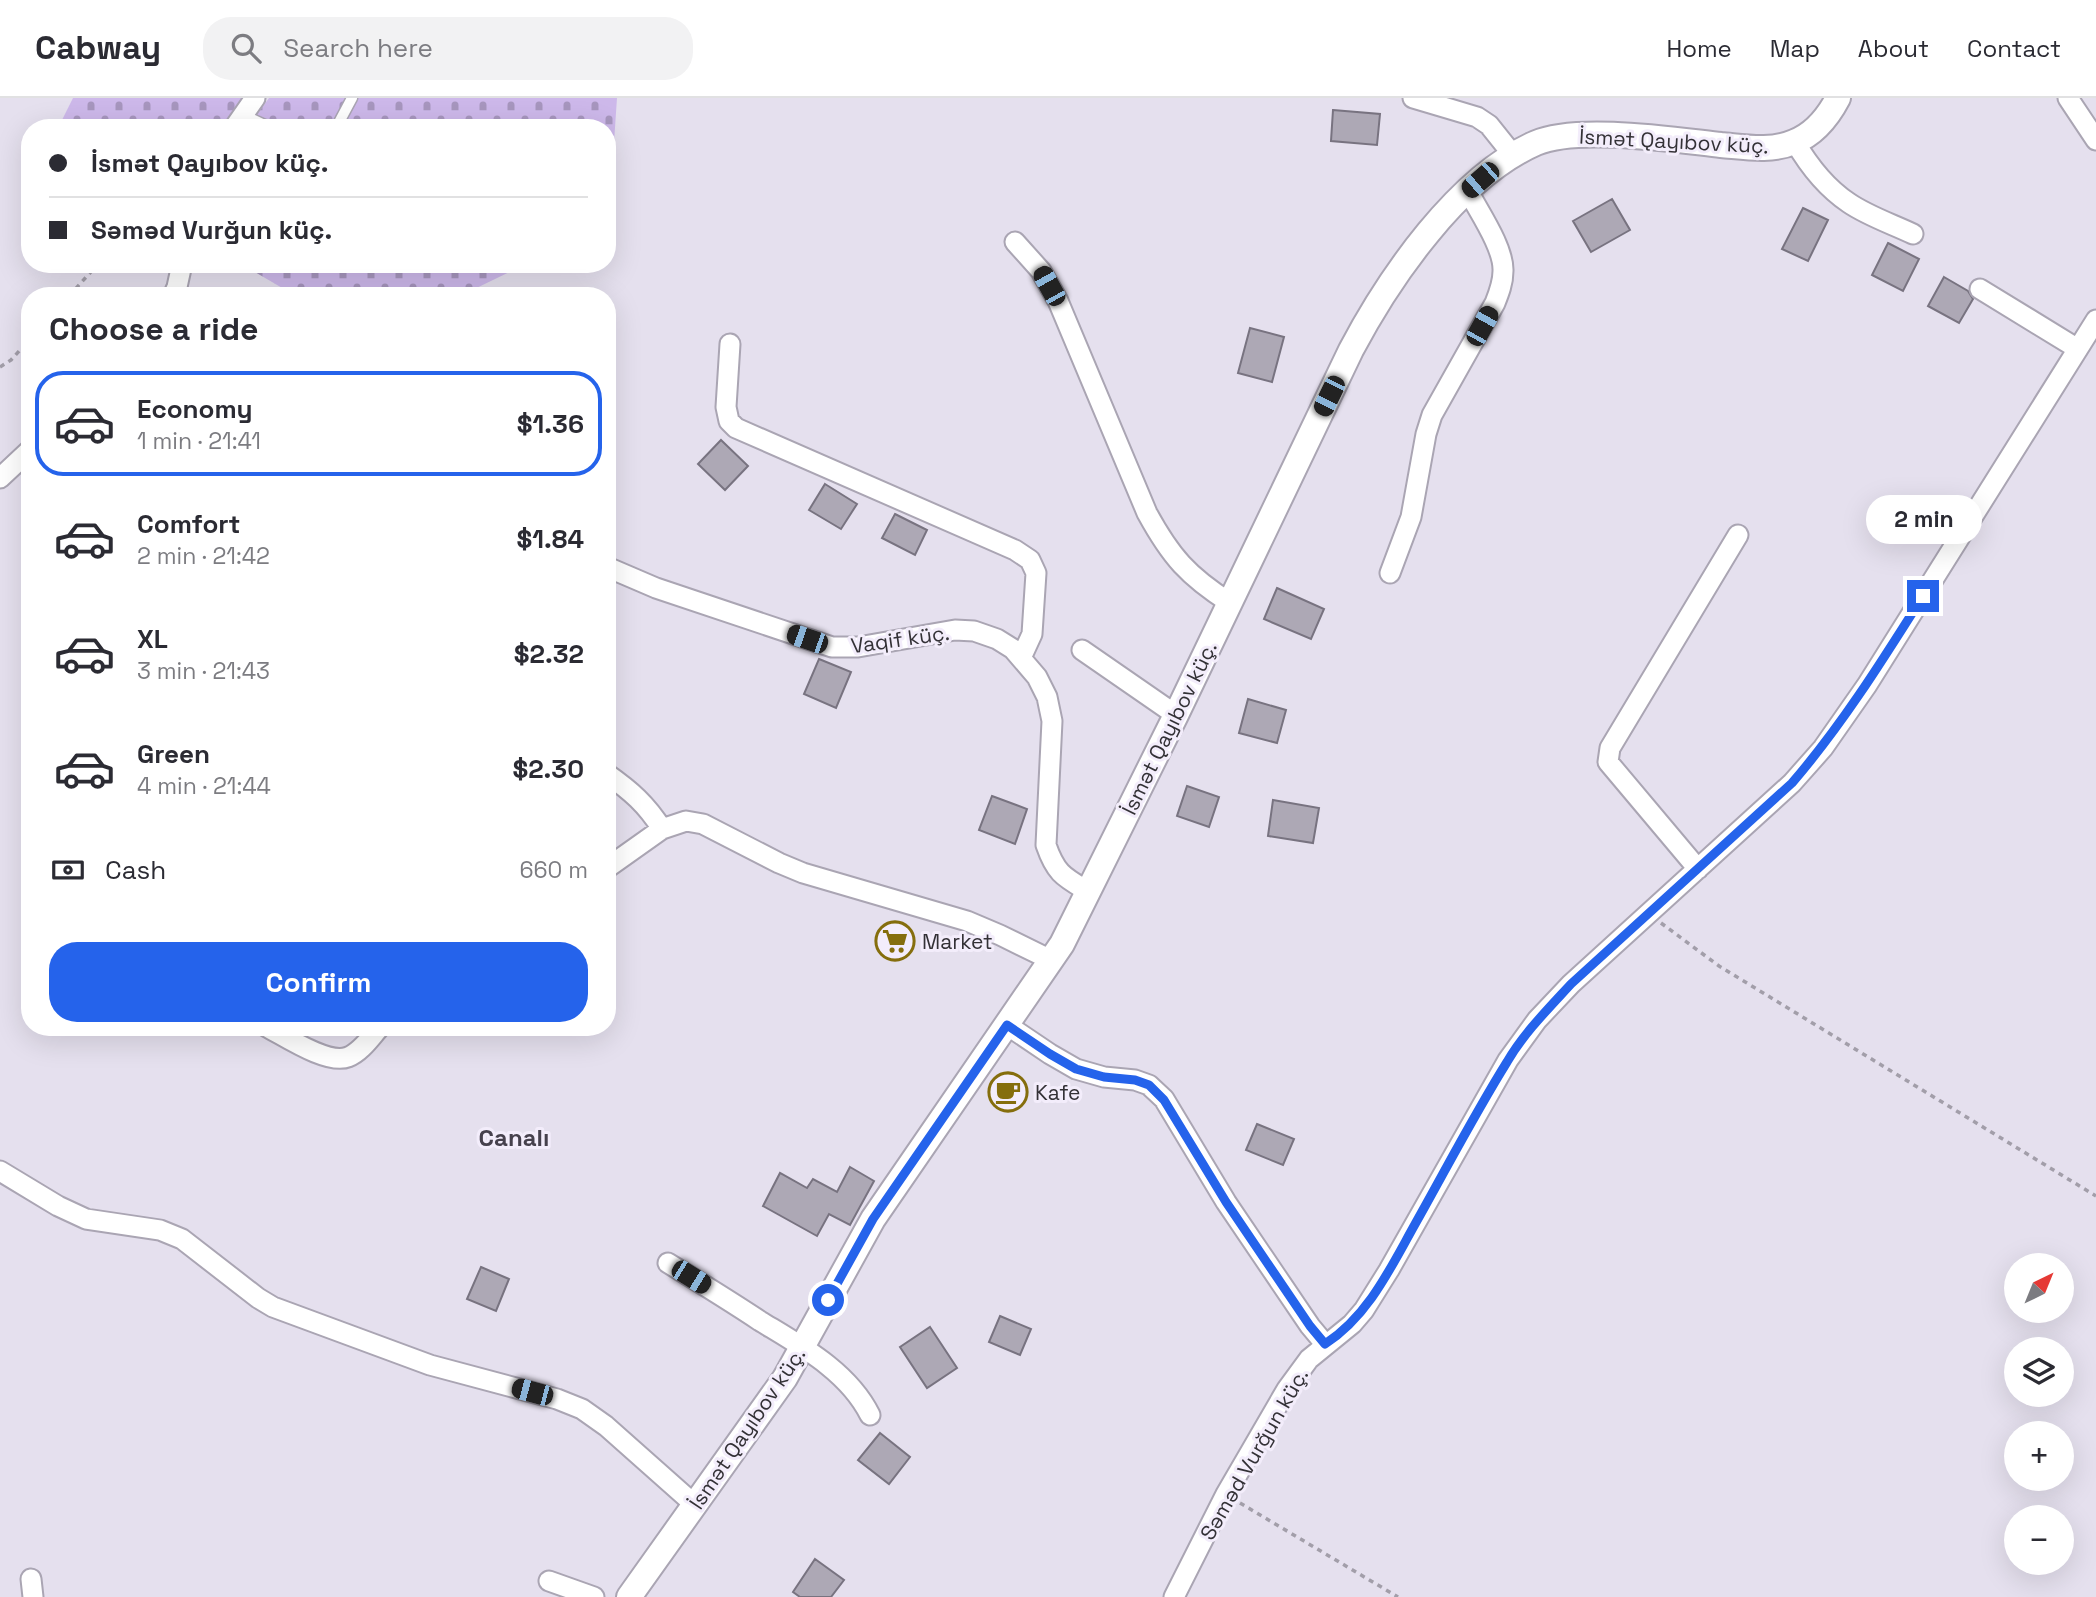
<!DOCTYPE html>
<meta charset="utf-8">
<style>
:root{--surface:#fff;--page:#f2f2f3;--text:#2b2b33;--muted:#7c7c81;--line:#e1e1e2;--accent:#2563eb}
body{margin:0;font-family:"Space Grotesk",sans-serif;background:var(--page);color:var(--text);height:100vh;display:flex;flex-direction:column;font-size:26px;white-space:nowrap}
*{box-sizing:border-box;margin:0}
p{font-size:23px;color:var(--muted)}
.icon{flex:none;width:38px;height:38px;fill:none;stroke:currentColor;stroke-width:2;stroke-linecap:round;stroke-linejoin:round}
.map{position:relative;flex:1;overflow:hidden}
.sheet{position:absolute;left:21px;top:189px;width:595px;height:749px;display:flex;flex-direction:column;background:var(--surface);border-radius:28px;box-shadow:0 7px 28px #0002}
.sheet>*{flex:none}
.top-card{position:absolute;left:21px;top:21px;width:595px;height:154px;border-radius:28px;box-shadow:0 7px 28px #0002;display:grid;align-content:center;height:154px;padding:0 28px;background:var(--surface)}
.needle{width:46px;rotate:43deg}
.fabs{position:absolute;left:2004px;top:1155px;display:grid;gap:14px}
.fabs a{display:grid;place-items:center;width:70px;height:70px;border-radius:50%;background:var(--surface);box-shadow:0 7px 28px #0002;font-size:35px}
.end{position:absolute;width:32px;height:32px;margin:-16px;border:9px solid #2563eb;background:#fff;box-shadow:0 0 0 4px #fff}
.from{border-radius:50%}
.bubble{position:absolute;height:49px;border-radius:24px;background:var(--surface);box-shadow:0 7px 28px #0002;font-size:23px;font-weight:700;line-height:49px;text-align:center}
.car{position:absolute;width:21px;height:42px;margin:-21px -10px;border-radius:9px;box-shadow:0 0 5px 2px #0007;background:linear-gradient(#222 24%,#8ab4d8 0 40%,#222 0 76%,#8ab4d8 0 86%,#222 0)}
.top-card b{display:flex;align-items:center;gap:24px;height:66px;font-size:26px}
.top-card b+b{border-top:2px solid var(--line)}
.top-card i{width:18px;height:18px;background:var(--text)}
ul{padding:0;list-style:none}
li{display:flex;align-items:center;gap:21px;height:105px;margin:0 14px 10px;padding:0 14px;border:4px solid transparent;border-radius:28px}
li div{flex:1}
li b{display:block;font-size:26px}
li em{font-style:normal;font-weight:700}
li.selected{border-color:var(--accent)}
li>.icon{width:63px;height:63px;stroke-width:1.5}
h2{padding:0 28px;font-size:32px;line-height:84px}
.pay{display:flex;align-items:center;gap:18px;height:77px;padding:0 28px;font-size:26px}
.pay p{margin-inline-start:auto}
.primary-button{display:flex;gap:14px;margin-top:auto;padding:14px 28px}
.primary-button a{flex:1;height:80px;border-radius:28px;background:var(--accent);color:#fff;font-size:28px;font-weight:700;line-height:80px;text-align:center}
header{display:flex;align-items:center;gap:42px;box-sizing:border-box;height:98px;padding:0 35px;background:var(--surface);border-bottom:2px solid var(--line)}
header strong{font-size:33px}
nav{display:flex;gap:38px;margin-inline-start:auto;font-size:24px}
.search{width:490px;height:63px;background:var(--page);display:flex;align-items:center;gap:18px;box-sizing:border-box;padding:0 24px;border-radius:28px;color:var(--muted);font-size:26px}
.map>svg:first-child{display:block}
</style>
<header>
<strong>Cabway</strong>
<div class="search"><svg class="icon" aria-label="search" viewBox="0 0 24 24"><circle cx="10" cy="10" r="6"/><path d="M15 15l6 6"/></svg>Search here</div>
<nav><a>Home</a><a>Map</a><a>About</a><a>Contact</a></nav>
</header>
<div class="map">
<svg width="2096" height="1499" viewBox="0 0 2096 1499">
<defs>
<pattern id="cemetery-stones" width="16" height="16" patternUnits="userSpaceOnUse" patternTransform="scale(1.75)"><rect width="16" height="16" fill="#cdb8ea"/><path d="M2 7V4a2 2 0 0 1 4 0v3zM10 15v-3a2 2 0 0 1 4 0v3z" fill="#a796be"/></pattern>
</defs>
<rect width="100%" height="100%" fill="#e5e0ee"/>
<path fill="url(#cemetery-stones)" d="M73,0H243L223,30H58Z
M269,0H617L612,74L607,80V30H247Z
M241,166H526L460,198H296Z"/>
<path fill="#ada8b5" stroke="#787380" stroke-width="2" d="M1333,12L1380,16L1377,47L1331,43Z
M1612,101L1630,132L1591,154L1573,123Z
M1803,110L1828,122L1808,163L1782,151Z
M1888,145L1919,161L1903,193L1872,177Z
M1944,179L1968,193L1973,201L1959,225L1928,208Z
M1250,230L1284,239L1272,284L1238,275Z
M721,342L748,368L725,392L698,366Z
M825,386L857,406L841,431L809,412Z
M895,416L927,432L915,457L882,440Z
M1277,490L1324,511L1311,541L1264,521Z
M819,561L851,574L836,610L804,596Z
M1248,601L1286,612L1277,645L1239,635Z
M1187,688L1219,699L1209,729L1177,718Z
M992,698L1027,711L1015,746L979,732Z
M1273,702L1319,710L1313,745L1268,738Z
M1257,1026L1294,1041L1283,1067L1246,1052Z
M850,1069L874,1083L850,1127L829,1116L817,1138L763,1108L780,1075L807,1090L813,1081L837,1094Z
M481,1169L509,1181L496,1213L467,1201Z
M1000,1218L1031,1231L1020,1257L989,1244Z
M930,1229L957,1270L927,1290L900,1249Z
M880,1335L910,1359L889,1386L858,1362Z
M815,1461L844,1482L831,1499H800L793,1494Z"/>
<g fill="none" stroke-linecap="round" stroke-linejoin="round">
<g stroke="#aaa5b3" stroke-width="13">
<path id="service" d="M243,17L271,30
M336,30L352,0"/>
</g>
<g stroke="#aaa5b3" stroke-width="23">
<path id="minor" d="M1413,0L1477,19L1489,27L1513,57
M2068,0L2096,42
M234,30L255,0
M1795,44C1809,68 1825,89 1849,105C1868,118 1892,126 1913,136
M1015,144L1041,173L1058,203L1147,415C1171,459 1188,478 1230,505
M1980,191L2078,251
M173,198L177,189L182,166
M730,246L726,309L729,323L736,330L1015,452L1030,462L1036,475L1032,536L1021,560
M0,380L30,352
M607,469L656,490L832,549H858L955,532L974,533L997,541L1013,551L1037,579L1047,599L1052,623L1046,747C1056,776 1064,779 1089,794
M1390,475L1411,419L1426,336L1432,317L1495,205C1499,195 1503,185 1503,173C1504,150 1479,114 1468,93
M1082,552L1176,617
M607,676C631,693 646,706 662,731
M607,770L662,731L686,723L703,726L779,765L803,775L967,823L1000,837L1051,862
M1698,771L1608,664L1610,650L1738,437
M1007,927L1050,956L1076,971L1104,979L1135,982L1149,987L1164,1001L1226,1104L1310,1228L1325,1246
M267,929C286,939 328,967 348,959C361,954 371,939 380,929
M0,1073L58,1108L86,1121L160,1132L182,1141L258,1200L273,1209L430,1267L557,1301L582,1311L606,1328L695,1407
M668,1165C699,1184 730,1203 760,1223C801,1248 848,1273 870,1317
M31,1481L33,1499
M549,1483L594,1499
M1174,1499L1226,1396L1287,1291L1309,1261L1352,1226L1364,1212L1389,1172L1508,962L1537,922L1571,886L1792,685L1823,650L1867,587L2096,222"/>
</g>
<g stroke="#aaa5b3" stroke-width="28">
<path id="tertiary" d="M629,1499L785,1280L873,1121L1062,846L1176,617L1351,252C1389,180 1458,79 1536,45C1577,27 1675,42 1721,47C1745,49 1771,54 1794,44C1815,36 1828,19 1838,0"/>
</g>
<path stroke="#a29ea9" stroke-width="3.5" stroke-dasharray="5 5" stroke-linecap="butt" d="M69,198L98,166
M0,269L11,262L30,241
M1661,825L1719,868L2096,1098
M1240,1405L1398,1499"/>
<use href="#service" stroke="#fff" stroke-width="10"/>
<use href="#minor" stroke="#fff" stroke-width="19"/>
<use href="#tertiary" stroke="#fff" stroke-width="24"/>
</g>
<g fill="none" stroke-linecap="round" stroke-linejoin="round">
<path stroke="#2563eb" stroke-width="9" d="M828,1202L873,1121L1007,927L1050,956L1076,971L1104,979L1135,982L1149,987L1164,1002L1226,1104L1310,1228L1325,1246C1368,1218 1390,1171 1414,1128C1445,1073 1474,1017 1507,964C1524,935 1548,911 1571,886L1792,685C1842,627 1882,563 1923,498"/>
</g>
<defs>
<g id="supermarket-ring" transform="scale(2.0125)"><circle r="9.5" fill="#f3edfb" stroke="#856e0d" stroke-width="1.5"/><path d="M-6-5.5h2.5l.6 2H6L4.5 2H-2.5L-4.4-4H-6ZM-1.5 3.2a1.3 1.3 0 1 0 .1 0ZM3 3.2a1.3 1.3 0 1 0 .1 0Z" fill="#856e0d"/></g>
<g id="cafe-ring" transform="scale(2.0125)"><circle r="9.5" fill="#f3edfb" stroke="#856e0d" stroke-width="1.5"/><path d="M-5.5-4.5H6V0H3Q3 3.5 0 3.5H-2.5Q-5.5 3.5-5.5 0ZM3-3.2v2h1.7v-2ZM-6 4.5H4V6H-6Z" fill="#856e0d"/></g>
</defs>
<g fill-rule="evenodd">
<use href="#supermarket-ring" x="895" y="843"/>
<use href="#cafe-ring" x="1008" y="994"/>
</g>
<g text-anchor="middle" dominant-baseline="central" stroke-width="6" stroke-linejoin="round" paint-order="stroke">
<g font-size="21" fill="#333136" stroke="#f3edfb">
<text transform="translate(1674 43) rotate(3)">İsmət Qayıbov küç.</text>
<text transform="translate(900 541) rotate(-8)">Vaqif küç.</text>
<text transform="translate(1169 630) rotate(-64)">İsmət Qayıbov küç.</text>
<text transform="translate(747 1330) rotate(-56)">İsmət Qayıbov küç.</text>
<text transform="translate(1254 1356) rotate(-60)">Səməd Vurğun küç.</text>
</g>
<g font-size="21" fill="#333136" stroke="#f3edfb" text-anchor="start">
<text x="922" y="843">Market</text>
<text x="1035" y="994">Kafe</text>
</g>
<g font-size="24" font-weight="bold" fill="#46414d" stroke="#f3edfb">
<text x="514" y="1039">Canalı</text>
</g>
</g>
</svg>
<div class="fabs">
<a><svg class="needle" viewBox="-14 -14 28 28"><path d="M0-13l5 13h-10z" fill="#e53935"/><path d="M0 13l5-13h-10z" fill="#7c7c81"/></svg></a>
<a><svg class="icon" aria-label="layers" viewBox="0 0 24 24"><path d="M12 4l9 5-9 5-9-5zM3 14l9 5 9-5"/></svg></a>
<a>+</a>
<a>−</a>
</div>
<i class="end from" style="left:828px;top:1202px"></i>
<i class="end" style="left:1923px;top:498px"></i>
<div class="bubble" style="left:1866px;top:397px;width:116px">2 min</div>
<i class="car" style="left:1480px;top:82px;rotate:229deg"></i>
<i class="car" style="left:1049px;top:188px;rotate:331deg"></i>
<i class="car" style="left:1482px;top:228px;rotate:29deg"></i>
<i class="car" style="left:1329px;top:298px;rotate:206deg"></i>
<i class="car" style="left:807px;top:541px;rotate:289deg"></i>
<i class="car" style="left:691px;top:1179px;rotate:122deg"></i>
<i class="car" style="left:532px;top:1294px;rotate:285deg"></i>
<div class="top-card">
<b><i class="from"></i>İsmət Qayıbov küç.</b>
<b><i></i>Səməd Vurğun küç.</b>
</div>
<section class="sheet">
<h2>Choose a ride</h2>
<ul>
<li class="selected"><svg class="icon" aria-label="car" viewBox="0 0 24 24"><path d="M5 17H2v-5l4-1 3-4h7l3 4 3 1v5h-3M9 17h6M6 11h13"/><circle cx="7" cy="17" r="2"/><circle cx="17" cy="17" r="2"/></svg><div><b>Economy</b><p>1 min · 21:41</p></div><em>$1.36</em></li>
<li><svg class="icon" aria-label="car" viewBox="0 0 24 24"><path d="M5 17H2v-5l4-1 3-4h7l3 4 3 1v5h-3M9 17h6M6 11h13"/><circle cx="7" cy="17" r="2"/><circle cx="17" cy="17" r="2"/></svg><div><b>Comfort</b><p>2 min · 21:42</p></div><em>$1.84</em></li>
<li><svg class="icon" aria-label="car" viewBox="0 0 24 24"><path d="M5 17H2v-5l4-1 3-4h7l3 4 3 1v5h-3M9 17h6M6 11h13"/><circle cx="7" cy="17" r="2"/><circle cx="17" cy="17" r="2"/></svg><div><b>XL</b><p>3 min · 21:43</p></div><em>$2.32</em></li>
<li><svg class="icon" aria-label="car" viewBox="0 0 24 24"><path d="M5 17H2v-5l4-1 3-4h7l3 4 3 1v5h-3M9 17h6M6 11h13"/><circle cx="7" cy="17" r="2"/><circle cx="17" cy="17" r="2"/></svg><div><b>Green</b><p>4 min · 21:44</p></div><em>$2.30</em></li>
</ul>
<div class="pay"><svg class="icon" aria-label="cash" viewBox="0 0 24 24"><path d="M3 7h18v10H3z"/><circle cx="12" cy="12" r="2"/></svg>Cash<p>660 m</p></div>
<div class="primary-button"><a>Confirm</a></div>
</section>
</div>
